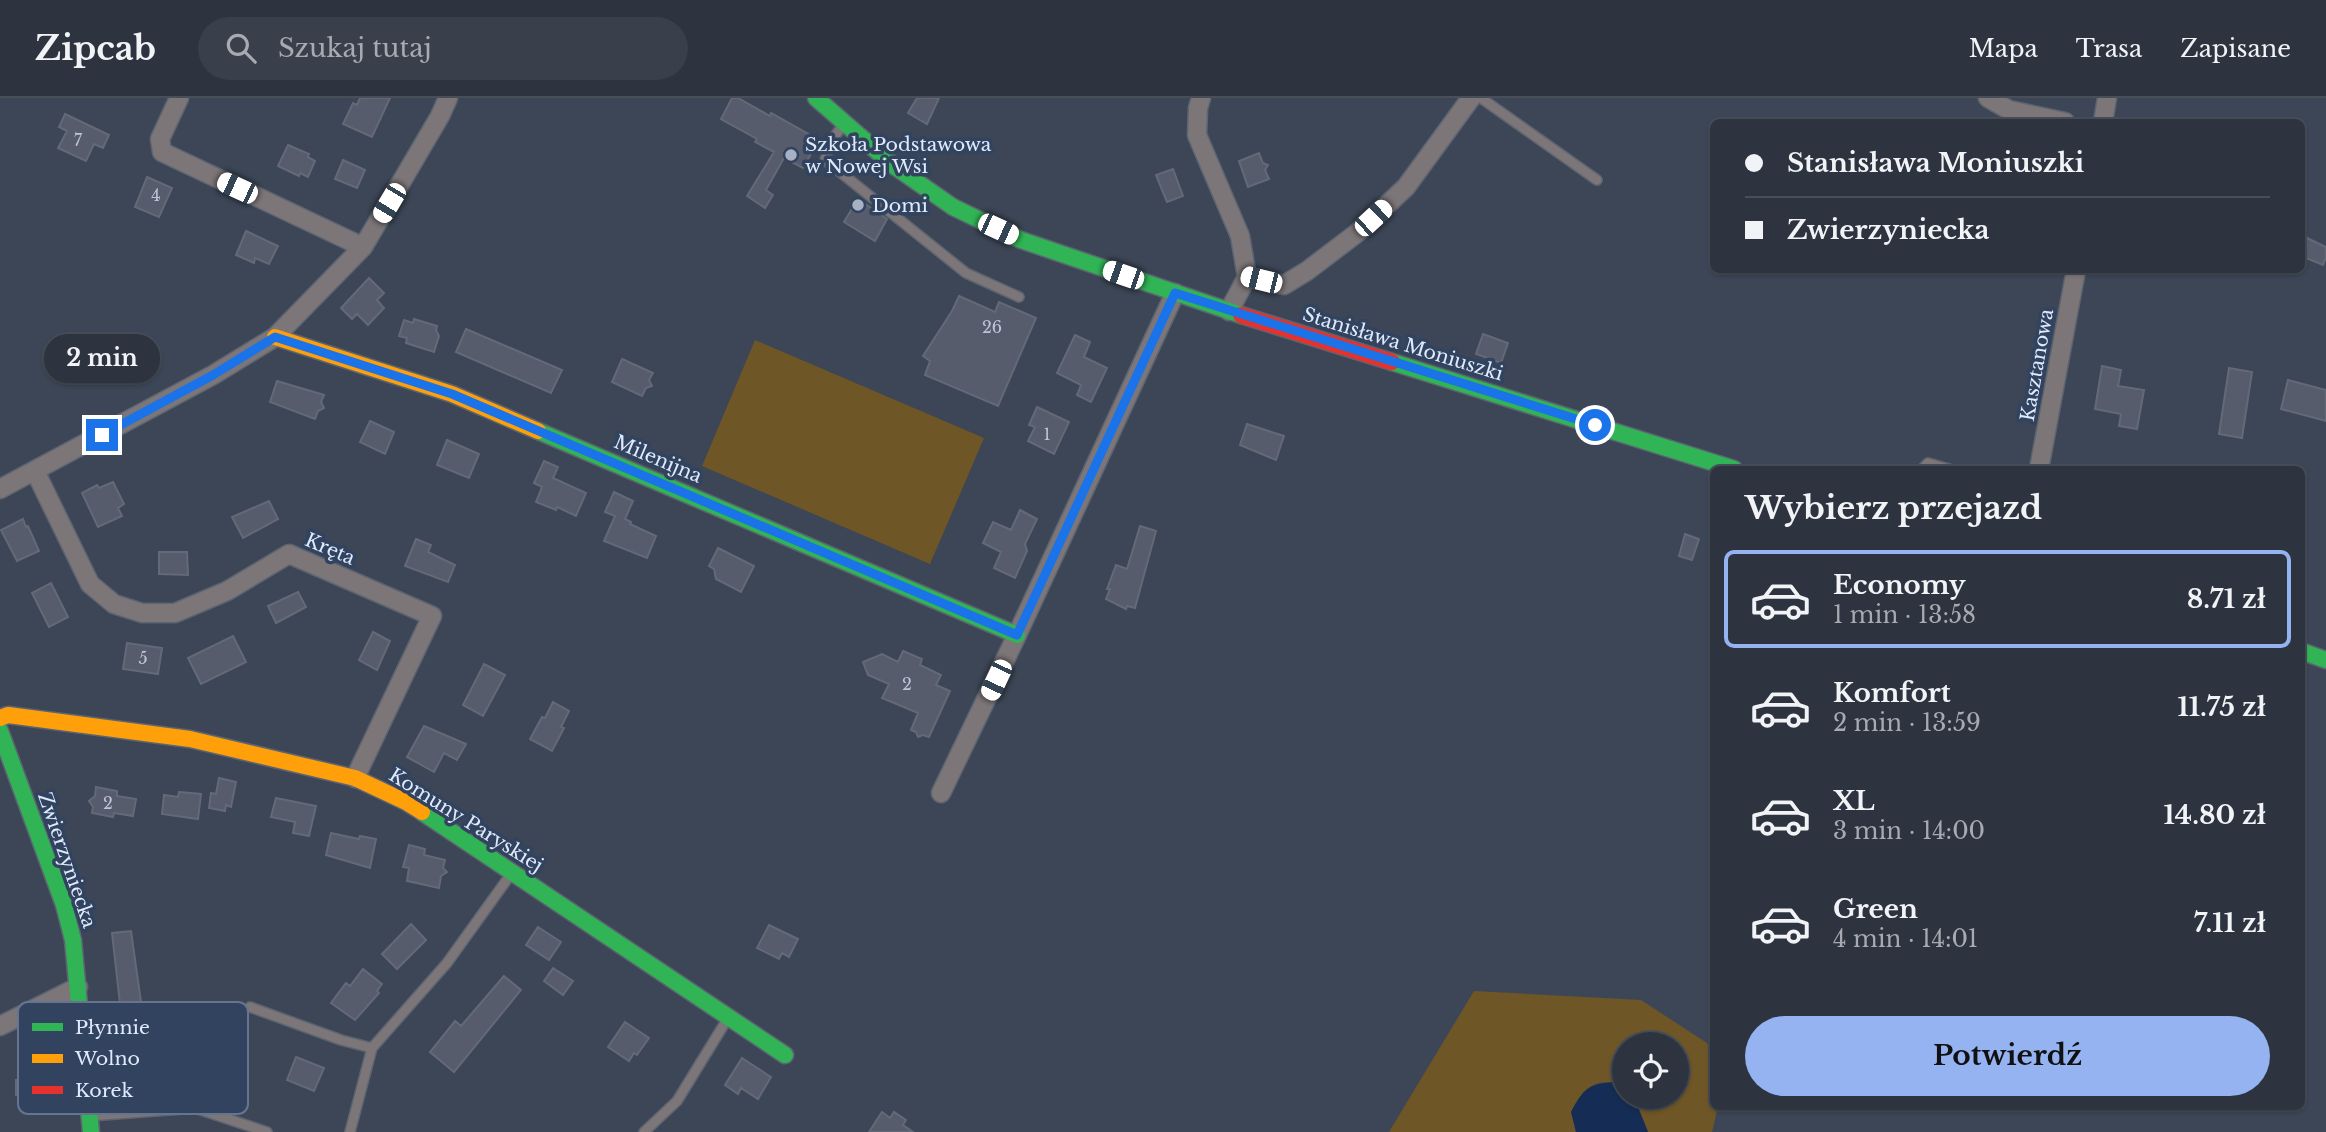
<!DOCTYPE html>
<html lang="pl">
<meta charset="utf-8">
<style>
:root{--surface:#2d3440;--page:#393f4b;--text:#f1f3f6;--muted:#a7aab1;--line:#484f59;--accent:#95b2f1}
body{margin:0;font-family:"Libre Baskerville",serif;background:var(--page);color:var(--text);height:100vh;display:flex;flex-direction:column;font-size:26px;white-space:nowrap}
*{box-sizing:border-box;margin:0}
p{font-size:23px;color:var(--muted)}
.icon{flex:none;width:38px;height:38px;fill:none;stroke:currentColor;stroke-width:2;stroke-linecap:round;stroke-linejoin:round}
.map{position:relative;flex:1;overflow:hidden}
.drawer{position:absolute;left:1710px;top:368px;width:595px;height:644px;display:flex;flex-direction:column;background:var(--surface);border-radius:10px;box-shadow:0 2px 5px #0004,0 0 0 2px var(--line)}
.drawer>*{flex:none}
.guide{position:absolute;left:1710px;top:21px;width:595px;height:154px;border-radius:10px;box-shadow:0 2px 5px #0004,0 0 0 2px var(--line);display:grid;align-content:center;height:154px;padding:0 35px;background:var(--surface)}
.controls{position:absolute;left:1612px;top:934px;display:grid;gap:14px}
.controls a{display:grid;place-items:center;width:77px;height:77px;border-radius:50%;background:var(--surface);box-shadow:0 2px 5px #0004,0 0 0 2px var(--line);font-size:35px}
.end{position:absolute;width:32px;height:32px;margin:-16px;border:9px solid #1a73e8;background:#fff;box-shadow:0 0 0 4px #fff}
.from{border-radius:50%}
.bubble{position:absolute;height:49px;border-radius:24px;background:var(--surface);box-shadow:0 2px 5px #0004,0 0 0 2px var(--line);font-size:23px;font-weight:700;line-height:49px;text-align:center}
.car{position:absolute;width:21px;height:42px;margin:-21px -10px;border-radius:9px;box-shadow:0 0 5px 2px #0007;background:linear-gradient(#fff 24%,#345 0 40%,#fff 0 76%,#345 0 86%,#fff 0)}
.guide b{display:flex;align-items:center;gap:24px;height:66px;font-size:26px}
.guide b+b{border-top:2px solid var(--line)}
.guide i{width:18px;height:18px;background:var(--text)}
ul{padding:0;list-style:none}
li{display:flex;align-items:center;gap:21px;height:98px;margin:0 14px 10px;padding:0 21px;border:4px solid transparent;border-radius:10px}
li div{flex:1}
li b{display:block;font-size:26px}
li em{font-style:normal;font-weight:700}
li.current{border-color:var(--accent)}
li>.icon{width:63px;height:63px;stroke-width:1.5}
h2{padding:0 35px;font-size:32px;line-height:84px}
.button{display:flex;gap:14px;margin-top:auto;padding:14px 35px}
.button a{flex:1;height:80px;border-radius:42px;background:var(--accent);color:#111;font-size:28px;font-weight:700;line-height:80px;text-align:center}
header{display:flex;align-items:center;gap:42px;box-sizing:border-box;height:98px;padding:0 35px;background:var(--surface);border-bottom:2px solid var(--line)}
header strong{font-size:33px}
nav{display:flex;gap:38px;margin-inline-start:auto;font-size:24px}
.search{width:490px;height:63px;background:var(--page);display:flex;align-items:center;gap:18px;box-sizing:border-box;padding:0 24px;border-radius:38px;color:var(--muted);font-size:26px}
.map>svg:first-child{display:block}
</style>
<header>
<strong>Zipcab</strong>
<div class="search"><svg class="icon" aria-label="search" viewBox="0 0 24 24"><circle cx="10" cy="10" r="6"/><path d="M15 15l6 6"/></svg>Szukaj tutaj</div>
<nav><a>Mapa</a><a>Trasa</a><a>Zapisane</a></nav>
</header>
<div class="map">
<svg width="2326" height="1034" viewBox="0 0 2326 1034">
<rect width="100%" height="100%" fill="#3c4656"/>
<path fill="#6e5626" d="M755,242L984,340L930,466L702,368Z
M1474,893L1641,902L1713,949V1008H1718L1712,1034H1648L1634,999H1676V947H1624V990C1597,975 1583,991 1571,1014L1576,1034H1389Z"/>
<path fill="#152c54" d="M1613,984L1624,990V999H1634L1648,1034H1576L1571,1014C1583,992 1587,986 1613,984Z"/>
<path fill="#575c6d" stroke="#646977" stroke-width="2" d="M360,0H390L372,39L343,26L353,5L357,7Z
M732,0H738L770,18L771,15L819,42L803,70L784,60L766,92L773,97L765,110L747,98L774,54L755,44L757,41L721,21Z
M917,0H939L927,26L908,15Z
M65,16L109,37L103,50L94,46L86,63L58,50L67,33L59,29Z
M288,47L309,56L308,59L315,63L308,79L300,75L299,78L278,68Z
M1259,55L1263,65L1268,67L1265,72L1269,81L1248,89L1239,63Z
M343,62L365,72L357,90L335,81Z
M1173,71L1183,98L1167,104L1156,77Z
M147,79L172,90L159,119L135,109Z
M858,101L887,121L875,143L844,124Z
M246,133L278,148L269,166L255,160L254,165L236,157Z
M2307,140L2326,149V159L2323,167L2301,158Z
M369,180L384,195L377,202L384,210L368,227L357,216L352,221L341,210Z
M959,198L995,214L999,204L1036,220L998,308L925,277L930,263L923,258L952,213Z
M414,221L437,228L436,232L439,238L434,254L406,245L407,240L399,238L404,222L413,225Z
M466,231L562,272L551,295L456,254Z
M1483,236L1508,245L1501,265L1476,256Z
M1075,237L1090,244L1084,259L1107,270L1091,304L1077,297L1081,287L1057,275Z
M622,261L653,275L649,282L652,288L646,290L642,298L612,284Z
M2102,268L2121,272L2118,288L2144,292L2137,331L2119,328L2121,316L2095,311Z
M2229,270L2252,274L2242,340L2219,336Z
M2288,282L2326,292V323L2281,311Z
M277,283L324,297L321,304L324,310L318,313L315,321L270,304Z
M1037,309L1069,324L1054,356L1028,343L1035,329L1029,327Z
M370,323L394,334L385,356L360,344Z
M1247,326L1284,338L1276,362L1240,347Z
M447,342L479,356L469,380L437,367Z
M544,363L558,369L553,380L586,395L576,418L557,409L556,412L536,404L542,389L534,385Z
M113,384L124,406L118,410L122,418L98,429L82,395L97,387L99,390Z
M614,394L633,403L625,421L631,424L630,426L656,438L647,460L604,443L615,418L605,414Z
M269,403L278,421L243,440L232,419Z
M1020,412L1037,421L1025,446L1027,453L1015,480L994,470L1001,454L983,445L993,424L1011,432Z
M23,421L26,429L28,428L39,453L17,463L1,432Z
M1140,428L1156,433L1135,510L1127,508L1126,511L1106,501L1110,491H1107L1116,467L1127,471Z
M1685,436L1699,441L1692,462L1679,458Z
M416,441L431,447L428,454L455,467L448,484L405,468Z
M718,450L754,468L741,494L716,481L714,471L709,468Z
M159,454H187L188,477L159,476Z
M51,485L68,519L49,529L32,495Z
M298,494L306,509L276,525L268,508Z
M373,534L390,543L377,572L359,562Z
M233,538L246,564L201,586L188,560Z
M127,545L162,550L158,576L123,571Z
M903,553L922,561L920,567L941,577L936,587L950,593L929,639L923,637L918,639L916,634L911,632L918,615L882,600L889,586L868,577L863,564L882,556L898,564Z
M484,566L505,577L483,618L463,607Z
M553,604L569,613L561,629L564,630L552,653L530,641L542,619L545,620Z
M424,628L466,646L457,662L444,655L434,674L407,659Z
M219,680L236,684L231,709L226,707L225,713L209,710L211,695L216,696Z
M96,689L117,693V698L136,701L133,718L114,715L113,719L92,715L93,709L89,703L95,698Z
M179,694L201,696L198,721L162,716L164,697L178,699Z
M276,700L316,708L309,738L293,735L295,724L271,719Z
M331,735L359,741L360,738L376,741L370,770L326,757Z
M409,747L425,751L424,757L445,762L443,770L447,774L441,778L439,790L407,783L409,770L403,769Z
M411,826L426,842L397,871L382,856Z
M769,827L798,841L789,859L782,855L779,861L757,850Z
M538,829L561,844L549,862L526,847Z
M131,833L141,904L120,906L112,835Z
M553,870L573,883L563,897L544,883Z
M363,871L382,886L377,893L379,895L355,922L331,905L346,885L350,888Z
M504,878L521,892L454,974L430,954L455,923L461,928Z
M625,924L649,940L637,957L634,955L629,963L608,949Z
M296,959L324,970L314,993L287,982Z
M742,960L771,979L758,1001L741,990L738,996L725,987Z
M16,982H34V997H16Z
M882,1014L890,1020L894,1014L906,1022L903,1027L913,1034H869Z"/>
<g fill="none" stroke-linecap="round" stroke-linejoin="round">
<g stroke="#5c6471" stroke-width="12">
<path id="lane" d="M1481,0L1597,82
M844,26L831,43L825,62L966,175L1019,199
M1922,371L1928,365L1949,371
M250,909L341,942L372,950
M90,1018L195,1010L267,1034
M350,1034L372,950L447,865L511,776
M644,1034L677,1003L728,920"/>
</g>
<g stroke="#5c6471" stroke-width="21">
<path id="street" d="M179,0L160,41L162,54L363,149
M1201,0L1198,10L1197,37L1240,138L1247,179L1229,213
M1988,0L2009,12L2065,24
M2103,24L2107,0
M1247,179L1284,187L1307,173L1357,135L1406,89L1471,0
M2039,371L2076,172
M35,373L90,486L114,506L142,515H175L227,493L289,456L432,518L355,680
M0,391L213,277L275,239L363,149L440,18L448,0
M941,695L1017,537L1175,195
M0,928L78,889"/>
</g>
<g stroke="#5c6471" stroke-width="19">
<path id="fast" d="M816,0L894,68L953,109L1021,142L1241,217
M1392,264L1734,371
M538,333L1017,537
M2301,553L2326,562
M0,633L64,807L73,842L91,1034
M422,714L785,957"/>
</g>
<g stroke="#5c6471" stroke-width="19">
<path id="slow" d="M275,239L452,296L538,333
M0,620L8,617L190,641L355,680L406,704L422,714"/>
</g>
<g stroke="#5c6471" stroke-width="19">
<path id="jam" d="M1241,217L1392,264"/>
</g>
<use href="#lane" stroke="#7d7678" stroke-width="9"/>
<use href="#street" stroke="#7d7678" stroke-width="18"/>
<use href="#fast" stroke="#30b455" stroke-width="16"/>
<use href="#slow" stroke="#ff9f0a" stroke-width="16"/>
<use href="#jam" stroke="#e5322d" stroke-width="16"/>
</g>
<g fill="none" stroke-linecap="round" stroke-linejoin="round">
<path stroke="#1a73e8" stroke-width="9" d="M102,337L213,277L275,239L452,296L1017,537L1175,195L1595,327"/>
</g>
<g fill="#a6b1c2" stroke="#324360" stroke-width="2.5">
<circle cx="791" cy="57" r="7"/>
<circle cx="858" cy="107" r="7"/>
</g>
<g text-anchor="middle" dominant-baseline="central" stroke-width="7" stroke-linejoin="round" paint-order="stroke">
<g font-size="16" fill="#bdc6d8">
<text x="78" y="42">7</text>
<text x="156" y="97">4</text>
<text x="992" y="229">26</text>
<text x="1047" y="336">1</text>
<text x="143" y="560">5</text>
<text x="907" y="586">2</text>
<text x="108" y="705">2</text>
</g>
<g font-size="19" fill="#dfeafc" stroke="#324360" text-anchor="start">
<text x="805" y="46">Szkoła Podstawowa<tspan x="805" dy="22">w Nowej Wsi</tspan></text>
<text x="872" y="107">Domi</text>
</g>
<g font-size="19" fill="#dfeafc" stroke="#324360">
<text transform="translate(1403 246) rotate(17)">Stanisława Moniuszki</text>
<text transform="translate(2037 267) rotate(-80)">Kasztanowa</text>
<text transform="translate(658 361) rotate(23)">Milenijna</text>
<text transform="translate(330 451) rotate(23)">Kręta</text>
<text transform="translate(466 722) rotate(32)">Komuny Paryskiej</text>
<text transform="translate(67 762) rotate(71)">Zwierzyniecka</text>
</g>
</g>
<rect x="18" y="904" width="230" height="112" rx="10" fill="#324360" stroke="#66758f" stroke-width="2"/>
<rect x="32" y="925" width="31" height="8" fill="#30b455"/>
<rect x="32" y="956" width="31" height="9" fill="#ff9f0a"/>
<rect x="32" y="988" width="31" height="8" fill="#e5322d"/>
<g font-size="19" fill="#dfeafc">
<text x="75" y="936">Płynnie</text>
<text x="75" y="967">Wolno</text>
<text x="75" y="999">Korek</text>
</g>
</svg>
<div class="controls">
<a><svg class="icon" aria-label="locate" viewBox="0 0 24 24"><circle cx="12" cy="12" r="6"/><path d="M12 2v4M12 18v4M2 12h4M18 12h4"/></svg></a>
</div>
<i class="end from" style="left:1595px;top:327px"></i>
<i class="end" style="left:102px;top:337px"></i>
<div class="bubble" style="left:44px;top:236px;width:116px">2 min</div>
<i class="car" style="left:237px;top:90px;rotate:295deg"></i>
<i class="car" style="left:389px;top:105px;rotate:211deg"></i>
<i class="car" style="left:1373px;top:120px;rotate:47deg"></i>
<i class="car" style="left:998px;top:131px;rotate:115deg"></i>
<i class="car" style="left:1123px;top:177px;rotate:289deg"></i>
<i class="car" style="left:1261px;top:182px;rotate:284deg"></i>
<i class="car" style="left:996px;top:582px;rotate:205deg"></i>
<div class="guide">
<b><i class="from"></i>Stanisława Moniuszki</b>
<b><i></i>Zwierzyniecka</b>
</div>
<section class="drawer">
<h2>Wybierz przejazd</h2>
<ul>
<li class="current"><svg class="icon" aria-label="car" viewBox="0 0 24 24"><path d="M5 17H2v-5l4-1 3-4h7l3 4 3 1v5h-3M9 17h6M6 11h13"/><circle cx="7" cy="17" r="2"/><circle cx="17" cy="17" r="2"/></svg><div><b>Economy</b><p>1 min · 13:58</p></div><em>8.71 zł</em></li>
<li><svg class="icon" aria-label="car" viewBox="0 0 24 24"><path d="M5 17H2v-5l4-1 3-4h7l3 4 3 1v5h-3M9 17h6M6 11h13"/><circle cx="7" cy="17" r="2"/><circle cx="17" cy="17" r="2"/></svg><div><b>Komfort</b><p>2 min · 13:59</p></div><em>11.75 zł</em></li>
<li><svg class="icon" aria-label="car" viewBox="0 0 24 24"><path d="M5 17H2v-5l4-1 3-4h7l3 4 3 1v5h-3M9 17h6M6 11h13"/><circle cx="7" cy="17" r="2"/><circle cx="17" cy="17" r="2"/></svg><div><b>XL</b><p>3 min · 14:00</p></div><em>14.80 zł</em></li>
<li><svg class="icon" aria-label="car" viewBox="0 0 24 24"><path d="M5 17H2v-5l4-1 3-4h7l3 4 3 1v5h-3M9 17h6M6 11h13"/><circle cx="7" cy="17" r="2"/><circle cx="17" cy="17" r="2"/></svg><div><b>Green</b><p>4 min · 14:01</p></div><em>7.11 zł</em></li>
</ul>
<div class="button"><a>Potwierdź</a></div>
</section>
</div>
